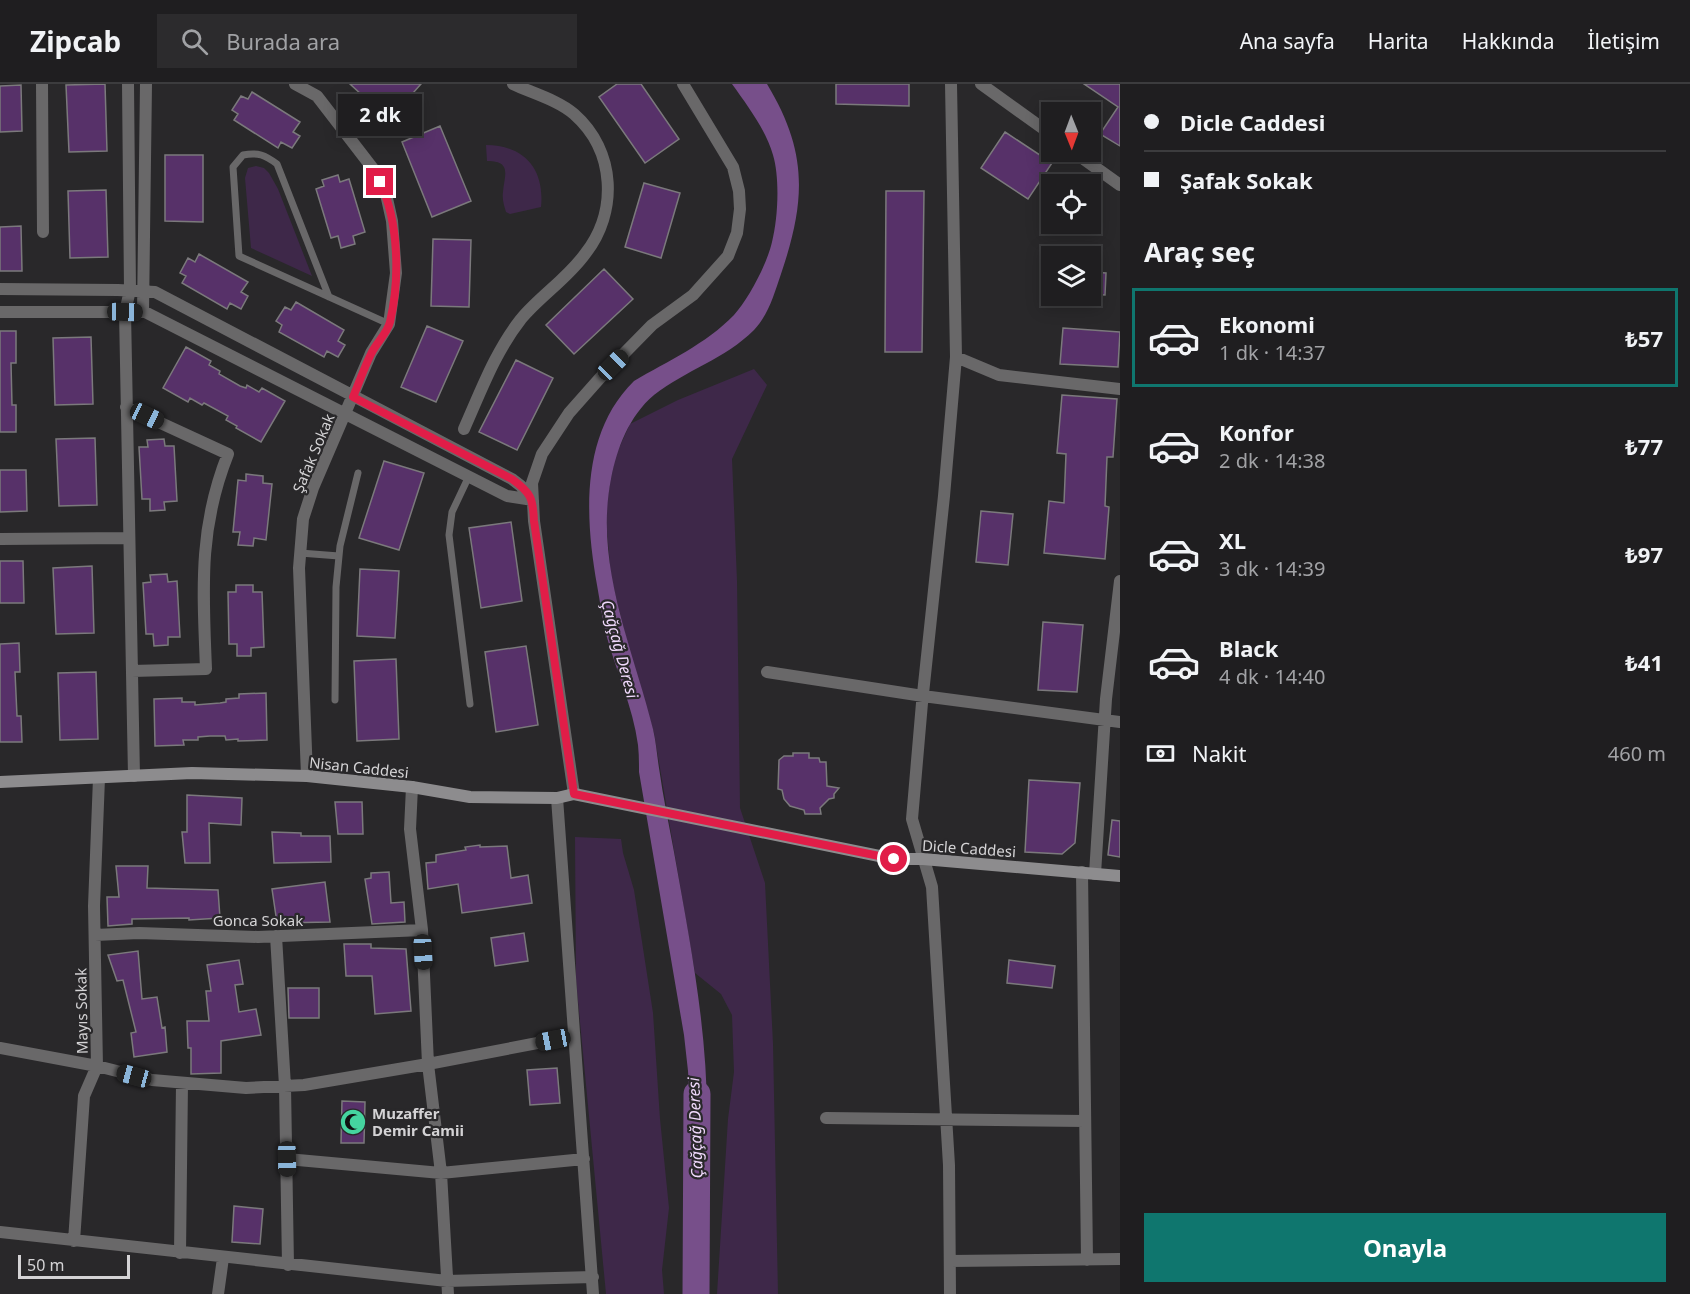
<!DOCTYPE html>
<html lang="tr">
<meta charset="utf-8">
<style>
:root{--surface:#1f1e20;--page:#2c2b2d;--text:#f1f3f6;--muted:#a1a2a5;--line:#3c3c3e;--accent:#0f766e}
body{margin:0;font-family:"Noto Sans",sans-serif;background:var(--page);color:var(--text);height:100vh;display:flex;flex-direction:column;font-size:22px;white-space:nowrap}
*{box-sizing:border-box;margin:0}
p{font-size:20px;color:var(--muted)}
.icon{flex:none;width:33px;height:33px;fill:none;stroke:currentColor;stroke-width:2;stroke-linecap:round;stroke-linejoin:round}
.map{position:relative;flex:1;overflow:hidden}
.panel{display:flex;flex-direction:column;background:var(--surface);width:570px}
.panel>*{flex:none}
.hud{display:grid;align-content:center;height:132px;padding:0 24px;background:var(--surface)}
.needle{width:39px;rotate:179deg}
.controls{position:absolute;left:1041px;top:18px;display:grid;gap:12px}
.controls a{display:grid;place-items:center;width:60px;height:60px;border-radius:0px;background:var(--surface);box-shadow:0 3px 15px #0003,0 0 0 2px var(--line);font-size:30px}
.scale{position:absolute;left:18px;bottom:15px;width:112px;box-sizing:border-box;padding-left:6px;border:3px solid #d4d3d5;border-top:0;font-size:16px;line-height:21px;white-space:nowrap;color:#d4d3d5;-webkit-text-stroke:4px #29282a;paint-order:stroke}
.end{position:absolute;width:27px;height:27px;margin:-14px;border:8px solid #e11d48;background:#fff;box-shadow:0 0 0 3px #fff}
.from{border-radius:50%}
.bubble{position:absolute;height:42px;border-radius:0px;background:var(--surface);box-shadow:0 3px 15px #0003,0 0 0 2px var(--line);font-size:20px;font-weight:700;line-height:42px;text-align:center}
.car{position:absolute;width:18px;height:36px;margin:-18px -9px;border-radius:8px;box-shadow:0 0 4px 2px #0007;background:linear-gradient(#222 24%,#8ab4d8 0 40%,#222 0 76%,#8ab4d8 0 86%,#222 0)}
.hud b{display:flex;align-items:center;gap:21px;height:57px;font-size:22px}
.hud b+b{border-top:2px solid var(--line)}
.hud i{width:15px;height:15px;background:var(--text)}
ul{padding:0;list-style:none}
li{display:flex;align-items:center;gap:18px;height:99px;margin:0 12px 9px;padding:0 12px;border:3px solid transparent;border-radius:0px}
li div{flex:1}
li b{display:block;font-size:22px}
li em{font-style:normal;font-weight:700}
li.selected{border-color:var(--accent)}
li>.icon{width:54px;height:54px;stroke-width:1.5}
h2{padding:0 24px;font-size:27px;line-height:72px}
.pay{display:flex;align-items:center;gap:15px;height:66px;padding:0 24px;font-size:22px}
.pay p{margin-inline-start:auto}
.primary-button{display:flex;gap:12px;margin-top:auto;padding:12px 24px}
.primary-button a{flex:1;height:69px;border-radius:0px;background:var(--accent);color:#fff;font-size:24px;font-weight:700;line-height:69px;text-align:center}
header{display:flex;align-items:center;gap:36px;box-sizing:border-box;height:84px;padding:0 30px;background:var(--surface);border-bottom:2px solid var(--line)}
header strong{font-size:28px}
nav{display:flex;gap:33px;margin-inline-start:auto;font-size:21px}
.search{width:420px;height:54px;background:var(--page);display:flex;align-items:center;gap:15px;box-sizing:border-box;padding:0 21px;border-radius:0px;color:var(--muted);font-size:22px}
main{display:flex;flex:1;min-height:0}
.map>svg:first-child{display:block}
</style>
<header>
<strong>Zipcab</strong>
<div class="search"><svg class="icon" aria-label="search" viewBox="0 0 24 24"><circle cx="10" cy="10" r="6"/><path d="M15 15l6 6"/></svg>Burada ara</div>
<nav><a>Ana sayfa</a><a>Harita</a><a>Hakkında</a><a>İletişim</a></nav>
</header>
<main>
<div class="map">
<svg width="1120" height="1210" viewBox="0 0 1120 1210">
<rect width="100%" height="100%" fill="#29282a"/>
<path fill="#3e2849" d="M486,61C524,61 545,85 541,123L510,130L506,128C504,122 502,115 503,108C504,92 513,77 487,77Z
M256,82L264,84L269,89L278,105L312,192L251,164L245,94L248,84Z
M754,285L767,301L732,375L737,497L740,724L765,799L773,960L778,1210H717L728,1035L734,988L732,931L721,910L695,889L654,649L628,561L611,493L607,447V416L615,373L630,340L678,316Z
M575,753L621,755L623,769L634,806L653,929L660,1035L669,1124L662,1186L664,1210H606L576,896Z"/>
<path fill="#774f8a" d="M732,0H767C808,68 806,116 781,190C774,210 769,230 754,246C725,275 686,286 654,311C629,332 617,364 611,395C594,481 633,564 653,645C656,658 657,671 659,684C663,713 669,741 674,768C690,858 708,947 707,1039L698,1046L691,1040L688,987L684,951L639,688C639,679 639,670 638,661C633,623 616,587 606,550C602,534 600,517 597,501C585,433 580,350 634,297C668,277 706,260 734,231C749,214 767,180 772,158C778,135 780,94 773,71C766,46 747,21 732,0Z"/>
<g fill="none" stroke-linecap="round" stroke-linejoin="round">
<path stroke="#774f8a" stroke-width="27" d="M696,1210L697,1010"/>
</g>
<path fill="#573169" stroke="#7b797c" stroke-width="1.5" d="M105,0L107,67L69,68L66,1Z
M350,0H421L389,36Z
M617,0H641L679,55L645,79L599,13Z
M836,0H909V22L836,20Z
M1084,0H1120V62L1100,50L1118,23Z
M21,1L22,47L0,48V2Z
M252,8L300,38L293,48L300,52L292,64L281,58L278,64L234,36L238,30L232,26L241,12L248,15Z
M440,42L471,117L432,133L402,58Z
M1005,48L1052,79L1028,115L981,84Z
M165,71H203V138L165,137Z
M338,91L340,98L349,95L365,148L353,152L355,160L341,164L338,152L331,154L316,105L324,102L322,96Z
M644,99L680,109L661,174L625,163Z
M106,106L108,173L70,174L68,107Z
M886,107H924L922,268H885Z
M21,142L22,187H0V143Z
M433,155L471,156L469,223L431,222Z
M199,170L248,198L241,208L248,212L241,225L230,219L227,225L182,199L186,192L180,189L188,174L195,178Z
M604,185L633,215L574,270L546,241Z
M1090,188L1106,189L1105,211L1090,210Z
M296,218L344,246L338,257L345,261L338,273L327,267L324,273L279,248L282,241L276,237L285,223L291,226Z
M427,242L463,257L436,318L401,303Z
M1063,244L1120,248L1118,283L1060,280Z
M0,247H16V279H11L12,321H16V348H0Z
M91,253L93,320L55,321L53,254Z
M186,263L211,277L209,281L220,287L219,290L240,302L246,304L247,301L259,308L262,304L285,317L261,358L236,344L237,342L226,336L228,332L204,319L202,321L190,314L188,318L163,304Z
M516,276L553,294L517,366L479,348Z
M1062,311L1117,315L1113,373H1107L1105,422L1109,423L1105,475L1044,469L1049,417L1064,419L1066,370L1057,369Z
M95,354L97,421L59,422L56,355Z
M164,355L165,362H174L177,417L164,418L165,426L150,427V415H142L139,363H148L147,356Z
M384,377L424,389L399,466L359,454Z
M0,386H26L27,427L0,428Z
M246,390L263,392V399L272,400L266,456L254,454L253,462L238,461L240,448H233L238,396L246,397Z
M981,427L1013,430L1008,481L976,478Z
M511,438L522,517L481,524L469,444Z
M0,477H23L24,519H0Z
M92,482L94,549L56,550L53,484Z
M360,485L399,487L395,554L357,552Z
M167,490L168,498L177,497L180,553H168V561L154,562L153,550H146L143,499L151,498L150,491Z
M236,501H253V508H262L264,563L251,564V572H237V560H229L228,508H236Z
M1043,538L1083,541L1077,608L1038,606Z
M19,559L20,588H15L17,632H21L22,658H0V560Z
M526,562L538,641L496,648L485,568Z
M396,575L399,655L357,657L354,577Z
M96,588L98,655L60,656L58,589Z
M266,609L267,656L238,657V655L226,656L225,652H210L198,653V656H183L184,661L155,662L154,615L182,614V618H195V621L220,619L226,618V615L239,614V610Z
M793,669H809V674H819L820,678H826L827,702L839,704L834,710V714L829,715L820,724L821,730H805L804,726L790,722L784,715L782,706L778,705L779,676L784,672H793Z
M1029,696L1080,699L1075,759L1062,770L1025,768Z
M187,711L242,714L241,741L209,739L210,779H185L182,748H187Z
M335,718H362L363,750H338Z
M1112,736L1120,737V773L1108,771Z
M272,748L301,749V752H330L331,778L274,779Z
M480,761V763L507,762L511,794L528,791L532,819L462,829L458,800L428,805L426,779L436,778V771L466,766L465,763Z
M116,782H148L147,804L218,806L220,834L189,836V834L132,835V840L108,842L107,813H119Z
M389,788L391,819L404,818L405,838L372,840L365,795L371,794V789Z
M325,798L330,838L277,839L272,805Z
M524,849L528,877L495,882L491,854Z
M344,860H371V864L406,865L411,927L375,930L372,892H346Z
M138,867L142,915L157,913L162,944L165,943L167,968L134,973L131,949L136,948L123,896L117,897L108,871Z
M239,876L243,900L235,901L239,928L256,925L261,951L221,957V989L191,990V964H188L187,937H209L206,907H211L207,881Z
M1009,876L1055,882L1052,904L1007,899Z
M288,904H319V934H289Z
M557,984L560,1019L530,1021L527,986Z
M342,1017L365,1018L364,1059H341Z
M234,1122L263,1125L260,1160L232,1158Z"/>
<g fill="none" stroke-linecap="round" stroke-linejoin="round">
<path stroke="#696869" stroke-width="7" d="M329,213L277,80C265,71 258,68 243,71L233,83L239,172L389,240
M469,392L452,428L449,451L470,620
M300,469L339,472
M335,616L336,503L340,462L358,389"/>
<path stroke="#696869" stroke-width="12" d="M42,0L43,148
M128,0L130,206L125,228L134,692
M295,0L317,12L374,86L386,110L392,137L396,189L389,240L371,269L313,404L303,435L299,484L307,692
M981,0L1052,51
M1074,68L1120,101
M0,205L118,206L155,208L512,395L521,402L533,416
M0,228H145L507,412L533,416
M143,228L146,0
M956,273L999,291L1120,305
M126,323L228,370C198,445 203,507 206,585L132,587
M464,345C481,307 495,268 521,235C540,212 567,195 585,170C618,128 616,67 574,30C558,16 532,9 513,0
M0,455L129,454
M767,588L923,612L1120,638
M412,703L410,745L422,846L428,980L441,1089L448,1210
M574,710L534,437L532,399L542,370L569,329L600,294L652,241L693,211L728,172L737,149L740,125L739,107L733,83L683,0
M557,714L593,1210
M1082,788L1087,1176
M1095,790L1106,615L1120,497
M95,851L139,849L258,853L422,846
M276,852L285,1002L288,1181
M0,964L97,982L152,996L246,1004L304,1001L428,980L574,952
M826,1034L1085,1037
M287,1075L441,1089L584,1075
M0,1148L447,1197L593,1193
M74,1157L84,1012L97,982L94,822L99,694
M180,1169L182,999
M950,1177L1120,1175
M218,1210L223,1174
M950,1210L949,1081L932,803L912,735L922,619L944,412L956,273L951,0"/>
<path stroke="#8d8c8e" stroke-width="12" d="M0,698L192,689L307,692L412,703L470,713L557,714L574,710L894,775H923L1120,792"/>
</g>
<g fill="none" stroke-linecap="round" stroke-linejoin="round">
<path stroke="#e11d48" stroke-width="8" d="M380,98C399,138 400,196 390,238C387,250 376,259 371,270C364,284 359,299 353,313L512,395C531,409 533,414 534,437L574,710L894,775"/>
</g>
<defs>
<g id="mosque-disc" transform="scale(1.35)"><circle r="9.5" fill="#45d49f" stroke="#29282a"/><path d="M3.5-4.9A6 6 0 1 0 3.5 4.9A5 5 0 1 1 3.5-4.9Z" fill="#111"/></g>
</defs>
<g fill-rule="evenodd">
<use href="#mosque-disc" x="353" y="1038"/>
</g>
<g text-anchor="middle" dominant-baseline="central" stroke-width="4.5" stroke-linejoin="round" paint-order="stroke">
<g font-size="15" fill="#d4d3d5" stroke="#29282a">
<text transform="translate(313 369) rotate(-67)">Şafak Sokak</text>
<text transform="translate(359 683) rotate(6)">Nisan Caddesi</text>
<text transform="translate(969 764) rotate(4)">Dicle Caddesi</text>
<text x="258" y="836">Gonca Sokak</text>
<text transform="translate(81 927) rotate(-91)">Mayıs Sokak</text>
</g>
<g font-size="15" font-weight="bold" fill="#d4d3d5" stroke="#29282a" text-anchor="start">
<text x="372" y="1029">Muzaffer<tspan x="372" dy="17">Demir Camii</tspan></text>
</g>
<g font-size="16" font-style="italic" fill="#f1dafd" stroke="#29282a">
<text transform="translate(620 565) rotate(75)">Çağçağ Deresi</text>
<text transform="translate(695 1044) rotate(-92)">Çağçağ Deresi</text>
</g>
</g>
</svg>
<div class="controls">
<a><svg class="needle" viewBox="-14 -14 28 28"><path d="M0-13l5 13h-10z" fill="#e53935"/><path d="M0 13l5-13h-10z" fill="#a1a2a5"/></svg></a>
<a><svg class="icon" aria-label="locate" viewBox="0 0 24 24"><circle cx="12" cy="12" r="6"/><path d="M12 2v4M12 18v4M2 12h4M18 12h4"/></svg></a>
<a><svg class="icon" aria-label="layers" viewBox="0 0 24 24"><path d="M12 4l9 5-9 5-9-5zM3 14l9 5 9-5"/></svg></a>
</div>
<div class="scale">50 m</div>
<i class="end from" style="left:894px;top:775px"></i>
<i class="end" style="left:380px;top:98px"></i>
<div class="bubble" style="left:338px;top:10px;width:84px">2 dk</div>
<i class="car" style="left:125px;top:228px;rotate:91deg"></i>
<i class="car" style="left:613px;top:281px;rotate:45deg"></i>
<i class="car" style="left:147px;top:332px;rotate:115deg"></i>
<i class="car" style="left:423px;top:868px;rotate:177deg"></i>
<i class="car" style="left:553px;top:956px;rotate:259deg"></i>
<i class="car" style="left:134px;top:992px;rotate:285deg"></i>
<i class="car" style="left:287px;top:1075px;rotate:179deg"></i>
</div>
<section class="panel">
<div class="hud">
<b><i class="from"></i>Dicle Caddesi</b>
<b><i></i>Şafak Sokak</b>
</div>
<h2>Araç seç</h2>
<ul>
<li class="selected"><svg class="icon" aria-label="car" viewBox="0 0 24 24"><path d="M5 17H2v-5l4-1 3-4h7l3 4 3 1v5h-3M9 17h6M6 11h13"/><circle cx="7" cy="17" r="2"/><circle cx="17" cy="17" r="2"/></svg><div><b>Ekonomi</b><p>1 dk · 14:37</p></div><em>₺57</em></li>
<li><svg class="icon" aria-label="car" viewBox="0 0 24 24"><path d="M5 17H2v-5l4-1 3-4h7l3 4 3 1v5h-3M9 17h6M6 11h13"/><circle cx="7" cy="17" r="2"/><circle cx="17" cy="17" r="2"/></svg><div><b>Konfor</b><p>2 dk · 14:38</p></div><em>₺77</em></li>
<li><svg class="icon" aria-label="car" viewBox="0 0 24 24"><path d="M5 17H2v-5l4-1 3-4h7l3 4 3 1v5h-3M9 17h6M6 11h13"/><circle cx="7" cy="17" r="2"/><circle cx="17" cy="17" r="2"/></svg><div><b>XL</b><p>3 dk · 14:39</p></div><em>₺97</em></li>
<li><svg class="icon" aria-label="car" viewBox="0 0 24 24"><path d="M5 17H2v-5l4-1 3-4h7l3 4 3 1v5h-3M9 17h6M6 11h13"/><circle cx="7" cy="17" r="2"/><circle cx="17" cy="17" r="2"/></svg><div><b>Black</b><p>4 dk · 14:40</p></div><em>₺41</em></li>
</ul>
<div class="pay"><svg class="icon" aria-label="cash" viewBox="0 0 24 24"><path d="M3 7h18v10H3z"/><circle cx="12" cy="12" r="2"/></svg>Nakit<p>460 m</p></div>
<div class="primary-button"><a>Onayla</a></div>
</section>
</main>
